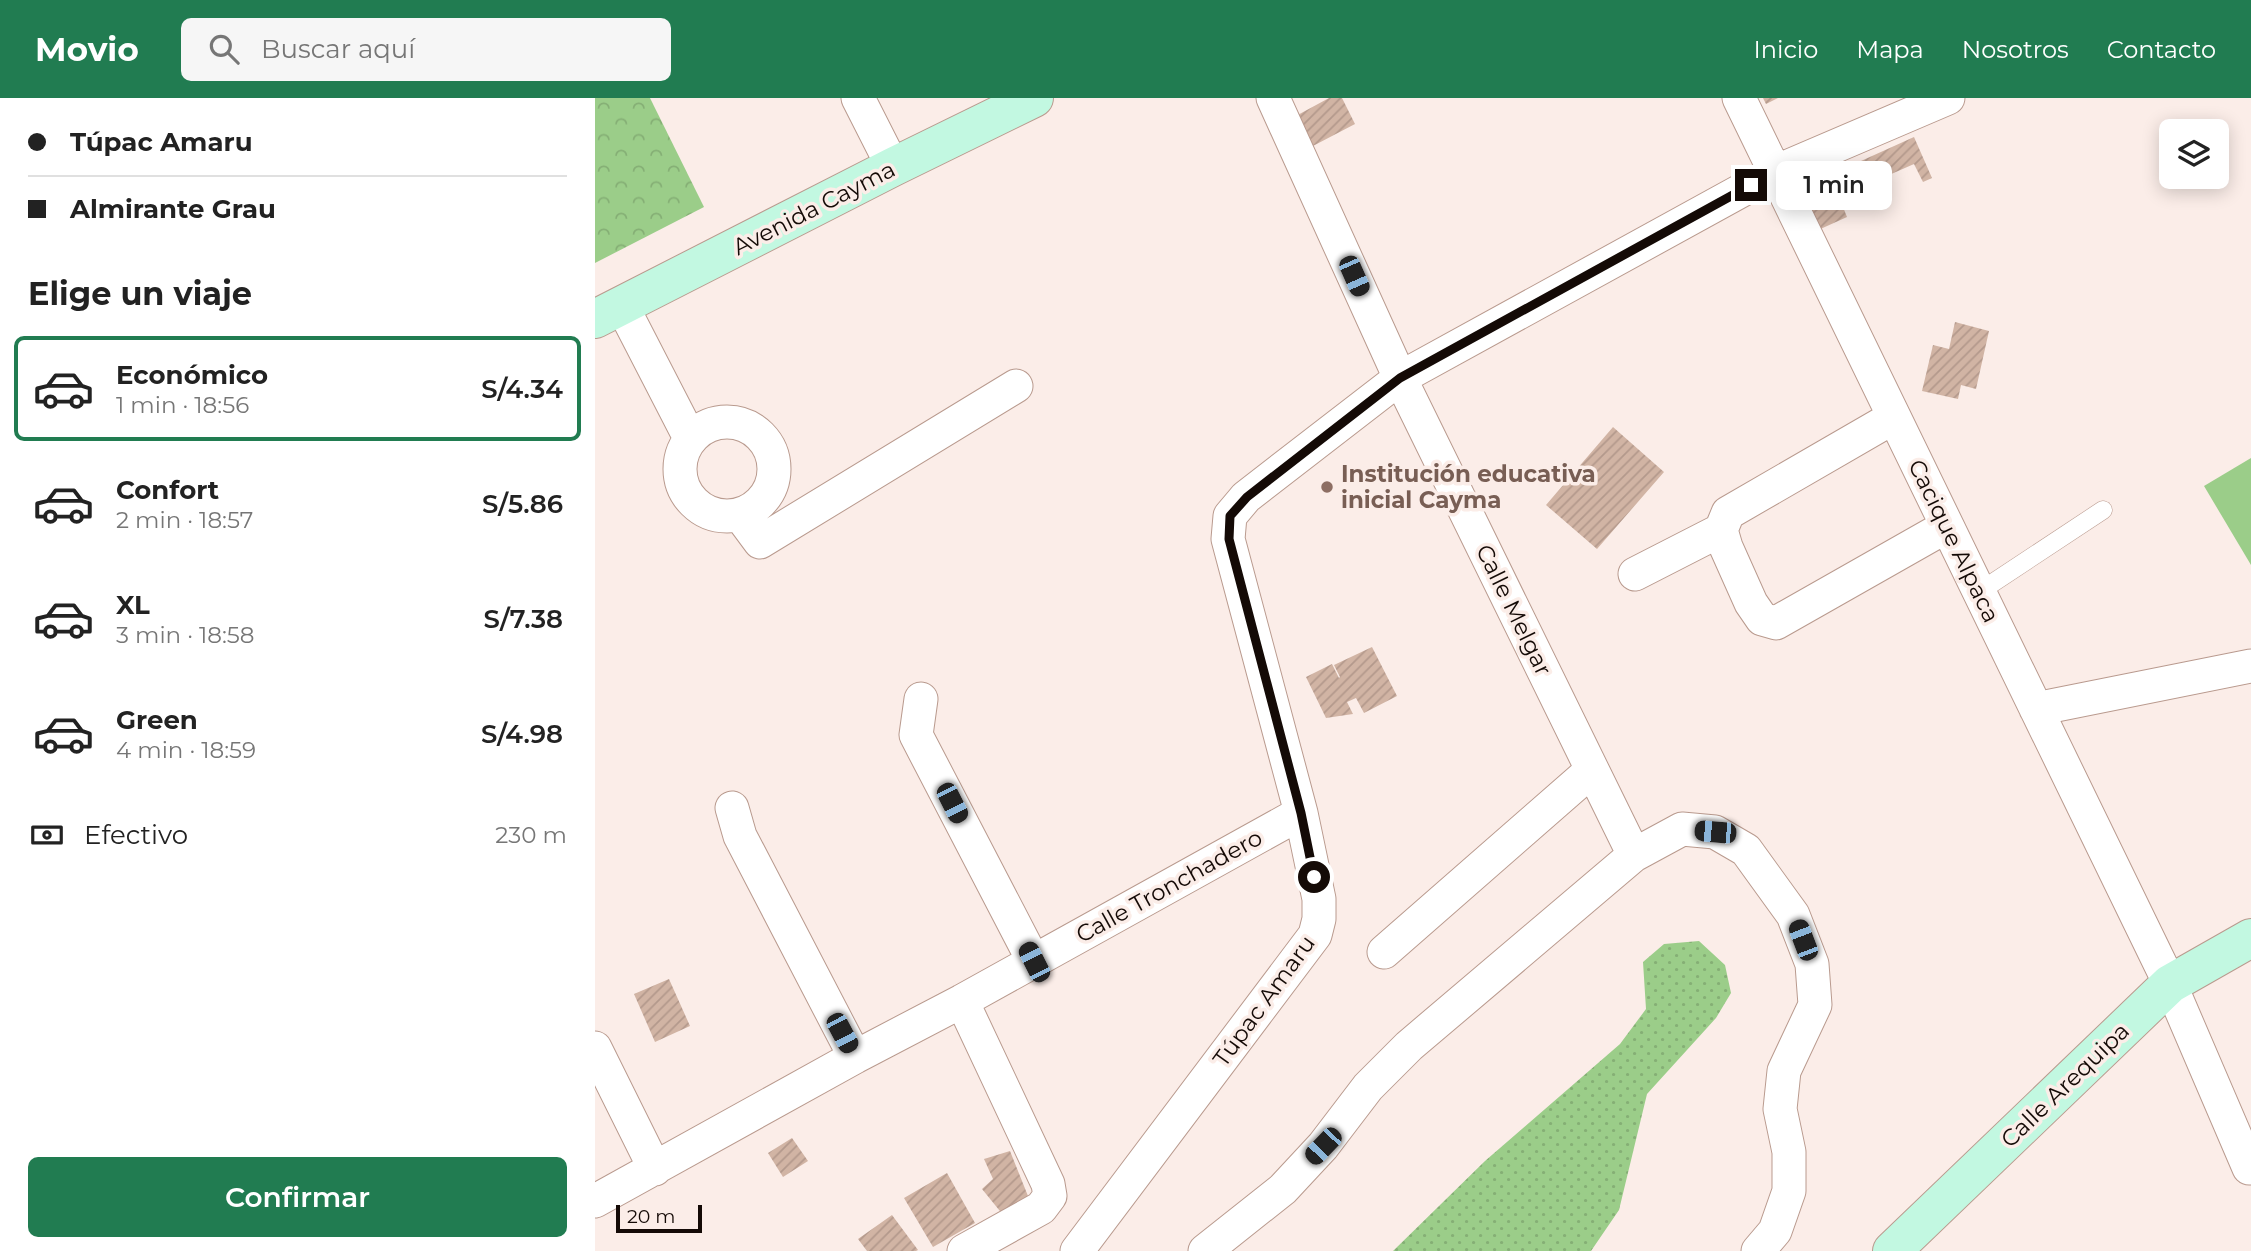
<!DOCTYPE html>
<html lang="es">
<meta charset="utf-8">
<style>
:root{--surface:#fff;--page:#f6f6f6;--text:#222;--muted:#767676;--line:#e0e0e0;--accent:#217c51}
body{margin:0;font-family:Montserrat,sans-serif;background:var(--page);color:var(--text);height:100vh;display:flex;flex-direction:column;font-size:26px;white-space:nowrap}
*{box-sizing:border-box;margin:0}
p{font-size:23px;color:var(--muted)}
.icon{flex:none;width:38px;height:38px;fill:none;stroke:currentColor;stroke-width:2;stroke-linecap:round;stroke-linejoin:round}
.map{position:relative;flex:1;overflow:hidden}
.details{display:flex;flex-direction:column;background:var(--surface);width:595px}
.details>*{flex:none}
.banner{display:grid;align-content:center;height:154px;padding:0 28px;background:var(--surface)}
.controls{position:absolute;left:1564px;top:21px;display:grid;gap:14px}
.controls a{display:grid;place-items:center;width:70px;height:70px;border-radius:10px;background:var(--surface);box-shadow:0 4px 18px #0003;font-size:35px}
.scale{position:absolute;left:21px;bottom:18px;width:86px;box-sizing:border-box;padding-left:7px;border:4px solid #140a06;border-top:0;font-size:19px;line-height:24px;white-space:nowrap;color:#140a06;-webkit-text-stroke:5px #fbede8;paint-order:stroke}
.end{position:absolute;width:32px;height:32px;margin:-16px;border:9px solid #140a06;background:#fff;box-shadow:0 0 0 4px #fff}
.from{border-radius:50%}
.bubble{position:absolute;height:49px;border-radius:10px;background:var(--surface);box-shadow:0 4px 18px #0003;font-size:23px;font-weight:600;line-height:49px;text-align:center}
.car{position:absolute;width:21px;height:42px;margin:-21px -10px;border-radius:9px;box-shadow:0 0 5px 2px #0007;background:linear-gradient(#222 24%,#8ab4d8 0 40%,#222 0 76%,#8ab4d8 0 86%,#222 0)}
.banner b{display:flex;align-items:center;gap:24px;height:66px;font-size:26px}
.banner b+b{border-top:2px solid var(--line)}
.banner i{width:18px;height:18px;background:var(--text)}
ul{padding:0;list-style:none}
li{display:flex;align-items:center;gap:21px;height:105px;margin:0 14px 10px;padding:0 14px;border:4px solid transparent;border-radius:10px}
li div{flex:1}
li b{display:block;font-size:26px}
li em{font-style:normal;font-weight:600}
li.selected{border-color:var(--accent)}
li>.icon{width:63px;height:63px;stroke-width:1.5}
h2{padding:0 28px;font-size:32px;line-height:84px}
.pay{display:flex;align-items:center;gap:18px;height:77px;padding:0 28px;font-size:26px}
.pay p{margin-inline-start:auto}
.action{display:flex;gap:14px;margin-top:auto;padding:14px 28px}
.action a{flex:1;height:80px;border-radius:10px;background:var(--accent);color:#fff;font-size:28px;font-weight:600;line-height:80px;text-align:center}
header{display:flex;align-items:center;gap:42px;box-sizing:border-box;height:98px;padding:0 35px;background:var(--accent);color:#fff}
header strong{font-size:33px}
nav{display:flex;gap:38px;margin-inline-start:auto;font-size:24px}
.search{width:490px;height:63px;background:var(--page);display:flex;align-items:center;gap:18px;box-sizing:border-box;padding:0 24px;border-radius:10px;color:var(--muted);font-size:26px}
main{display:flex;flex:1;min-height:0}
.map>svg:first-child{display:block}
</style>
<header>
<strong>Movio</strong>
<div class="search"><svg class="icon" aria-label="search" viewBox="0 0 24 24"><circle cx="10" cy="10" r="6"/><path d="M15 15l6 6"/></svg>Buscar aquí</div>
<nav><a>Inicio</a><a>Mapa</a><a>Nosotros</a><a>Contacto</a></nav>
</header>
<main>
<section class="details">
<div class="banner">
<b><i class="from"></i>Túpac Amaru</b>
<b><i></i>Almirante Grau</b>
</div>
<h2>Elige un viaje</h2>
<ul>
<li class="selected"><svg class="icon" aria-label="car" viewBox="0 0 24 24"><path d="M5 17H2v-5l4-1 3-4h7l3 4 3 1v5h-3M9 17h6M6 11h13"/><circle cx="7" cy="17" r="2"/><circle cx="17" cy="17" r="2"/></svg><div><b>Económico</b><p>1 min · 18:56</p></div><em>S/4.34</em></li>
<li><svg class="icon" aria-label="car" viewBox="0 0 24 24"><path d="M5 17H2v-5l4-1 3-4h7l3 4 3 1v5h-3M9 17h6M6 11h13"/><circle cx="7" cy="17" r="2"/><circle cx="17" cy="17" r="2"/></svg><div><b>Confort</b><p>2 min · 18:57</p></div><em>S/5.86</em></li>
<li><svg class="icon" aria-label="car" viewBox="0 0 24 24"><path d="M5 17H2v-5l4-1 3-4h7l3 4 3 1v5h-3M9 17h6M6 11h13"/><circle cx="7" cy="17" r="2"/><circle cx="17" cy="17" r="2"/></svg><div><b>XL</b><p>3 min · 18:58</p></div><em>S/7.38</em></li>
<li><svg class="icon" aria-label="car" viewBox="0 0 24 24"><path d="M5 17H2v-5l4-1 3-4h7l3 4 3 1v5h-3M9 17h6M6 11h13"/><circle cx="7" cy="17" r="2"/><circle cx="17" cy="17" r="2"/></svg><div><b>Green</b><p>4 min · 18:59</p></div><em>S/4.98</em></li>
</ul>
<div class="pay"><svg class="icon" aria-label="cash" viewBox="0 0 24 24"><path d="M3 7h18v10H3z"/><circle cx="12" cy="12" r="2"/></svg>Efectivo<p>230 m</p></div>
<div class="action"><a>Confirmar</a></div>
</section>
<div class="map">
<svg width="1656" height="1153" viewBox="0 0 1656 1153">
<defs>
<pattern id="grass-dots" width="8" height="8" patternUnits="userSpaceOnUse" patternTransform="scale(1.75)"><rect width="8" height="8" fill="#9bcd89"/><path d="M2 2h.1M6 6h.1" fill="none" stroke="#85af75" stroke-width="1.8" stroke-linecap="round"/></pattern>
<pattern id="park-crowns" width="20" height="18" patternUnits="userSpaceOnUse" patternTransform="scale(1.75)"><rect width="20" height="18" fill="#9bcd89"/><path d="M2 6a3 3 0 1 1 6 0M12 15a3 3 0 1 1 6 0" fill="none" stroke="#85af75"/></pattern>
<pattern id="building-hatch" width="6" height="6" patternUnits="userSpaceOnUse" patternTransform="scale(1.75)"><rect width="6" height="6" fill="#d1b4a4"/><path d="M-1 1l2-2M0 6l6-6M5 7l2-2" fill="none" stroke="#b3998c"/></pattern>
</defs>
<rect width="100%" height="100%" fill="#fbede8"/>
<path fill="url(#grass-dots)" d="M1104,843L1130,867L1136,895L1121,920L1052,996L1024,1112L996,1153H798L890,1063L1025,946L1051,911L1048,864L1069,846Z"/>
<path fill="url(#park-crowns)" d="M0,0H55L109,109L0,165Z"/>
<path fill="#9bcd89" d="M1656,360V467L1609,388Z"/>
<path fill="url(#building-hatch)" d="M734,0H747L760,26L716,49L699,19Z
M1168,0H1183L1171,6Z
M1319,39L1337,80L1328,84L1319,66L1244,99L1252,119L1221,133L1202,92Z
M1360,224L1394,233L1381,291L1366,287L1363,301L1327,293L1338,247L1354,251Z
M1018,329L1069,374L1002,451L951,407Z
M777,549L802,598L769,615L761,600L752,604L758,616L731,620L711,579L737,566L744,580L745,579L739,567Z
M74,881L95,928L60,944L39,896Z
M197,1040L213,1063L188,1079L173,1055Z
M415,1053L435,1103L413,1123L387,1091L398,1081L389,1061Z
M352,1075L380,1125L338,1149L309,1100Z
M297,1117L323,1152L321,1153H272L263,1141Z"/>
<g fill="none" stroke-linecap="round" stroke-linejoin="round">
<g stroke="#b99a8e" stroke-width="19">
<path id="lane" d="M1384,494L1508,412"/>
</g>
<g stroke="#b99a8e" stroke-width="35">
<path id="street" d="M263,0L298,69
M678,0L805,280L1039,757
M1144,0L1575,886L1654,1070
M27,208L95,340
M1299,319L1133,415L1126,432L1131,449L1156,505L1167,521L1181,525L1352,428
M85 371a47 47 0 1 1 94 0a47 47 0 1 1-94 0Z
M145,417L165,444L421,288
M1040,476L1126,432
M326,601L321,637L439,864
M1441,611L1656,568
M137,710L145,738L260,959
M789,854L997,672
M367,903L453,1086L455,1098L446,1110L369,1153
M0,950L60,1071
M0,1103L260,959L367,903L706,715
M482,1153L720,837L724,821V801L706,715L633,441L635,418L651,399L805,280L1180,74L1353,0
M610,1153L688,1091L728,1048L773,989L814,948L1039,757L1087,731L1120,734L1151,752L1198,817L1217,866L1220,907L1189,973L1185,1011L1194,1054V1093L1180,1133L1163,1153"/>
</g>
<g stroke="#b99a8e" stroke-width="40">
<path id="secondary" d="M0,221L298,69L439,0
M1297,1153L1575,886L1656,840"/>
</g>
<use href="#lane" stroke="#fff" stroke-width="18"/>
<use href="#street" stroke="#fff" stroke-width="33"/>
<use href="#secondary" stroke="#c2f8e1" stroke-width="38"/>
</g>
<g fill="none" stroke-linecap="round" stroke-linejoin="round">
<path stroke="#140a06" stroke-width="9" d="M719,779L706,715L634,441L635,418L652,399L805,280L1156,87"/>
</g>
<circle fill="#8d6e63" stroke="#fbede8" stroke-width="2.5" cx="732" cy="389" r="7"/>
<g text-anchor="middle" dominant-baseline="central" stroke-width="7" stroke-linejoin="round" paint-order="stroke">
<g font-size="23" fill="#140a06" stroke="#fbede8">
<text transform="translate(219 110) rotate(-27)">Avenida Cayma</text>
<text transform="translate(1359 443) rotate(64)">Cacique Alpaca</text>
<text transform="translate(919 512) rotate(64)">Calle Melgar</text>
<text transform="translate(574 788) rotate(-29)">Calle Tronchadero</text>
<text transform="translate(669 903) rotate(-54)">Túpac Amaru</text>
<text transform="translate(1470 987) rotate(-44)">Calle Arequipa</text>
</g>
<g font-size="23" font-weight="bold" fill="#785e54" stroke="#fbede8" text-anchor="start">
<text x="746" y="376">Institución educativa<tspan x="746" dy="26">inicial Cayma</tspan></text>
</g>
</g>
</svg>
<div class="controls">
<a><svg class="icon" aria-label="layers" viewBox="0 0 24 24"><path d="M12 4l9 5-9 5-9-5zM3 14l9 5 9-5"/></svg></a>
</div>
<div class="scale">20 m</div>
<i class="end from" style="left:719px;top:779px"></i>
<i class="end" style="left:1156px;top:87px"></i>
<div class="bubble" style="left:1181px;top:63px;width:116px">1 min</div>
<i class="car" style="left:759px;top:178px;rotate:156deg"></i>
<i class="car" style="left:357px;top:705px;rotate:153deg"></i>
<i class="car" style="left:1120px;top:734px;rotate:275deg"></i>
<i class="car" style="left:1208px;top:842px;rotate:339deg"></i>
<i class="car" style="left:439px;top:864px;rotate:333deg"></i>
<i class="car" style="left:247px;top:935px;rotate:152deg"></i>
<i class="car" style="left:728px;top:1048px;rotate:224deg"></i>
</div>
</main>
